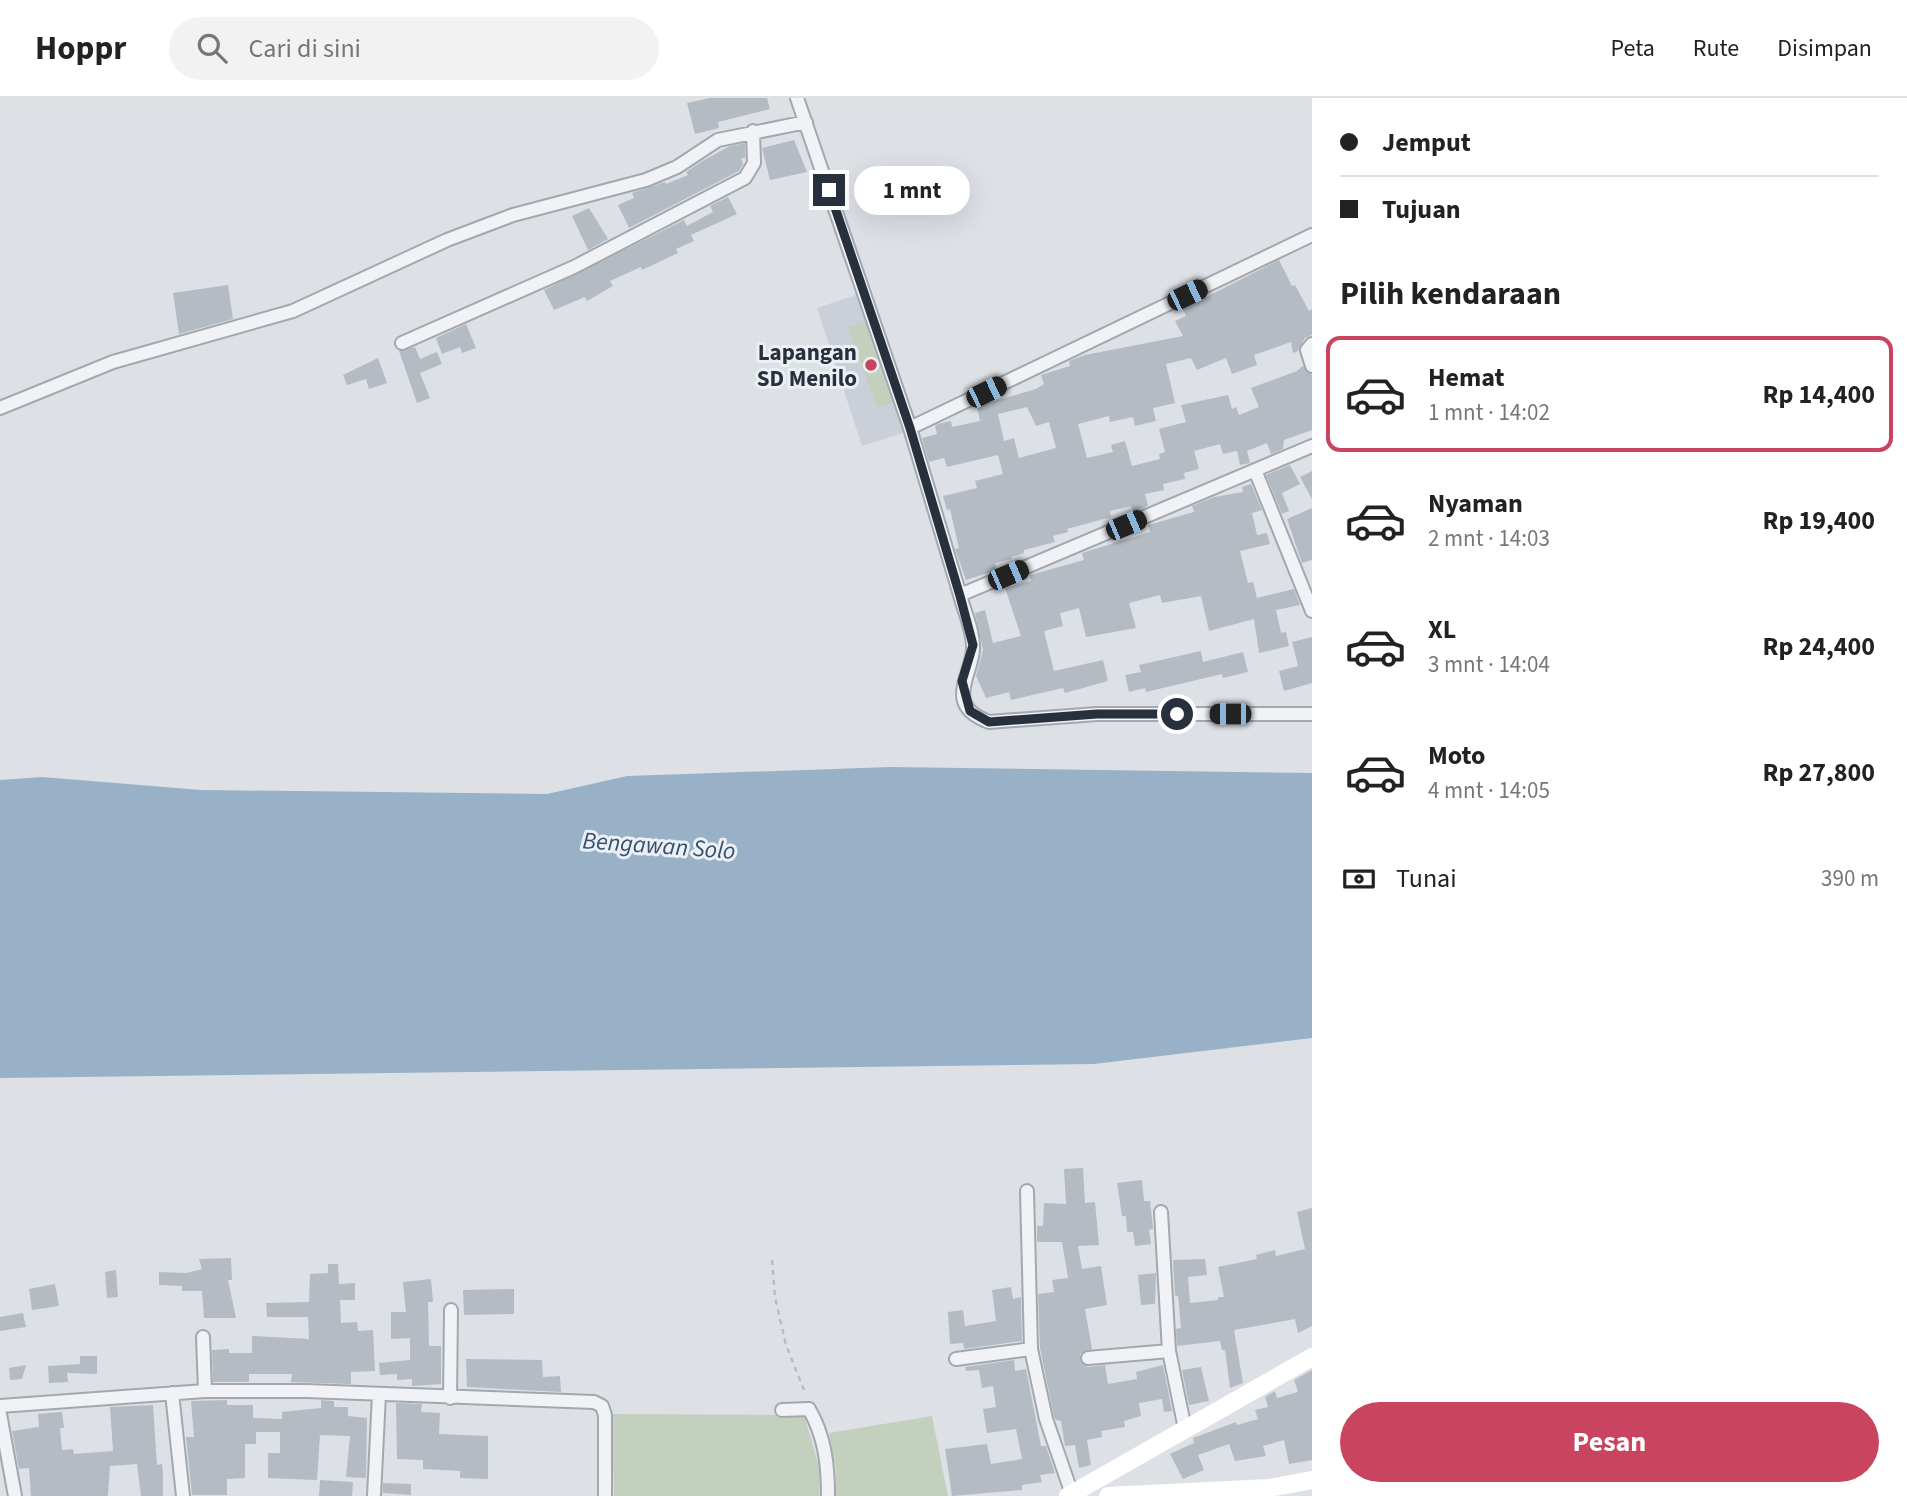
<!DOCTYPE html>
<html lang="id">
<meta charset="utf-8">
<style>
:root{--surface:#fff;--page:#f2f2f2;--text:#222;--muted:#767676;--line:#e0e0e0;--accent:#c9445f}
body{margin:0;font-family:"Source Sans 3",sans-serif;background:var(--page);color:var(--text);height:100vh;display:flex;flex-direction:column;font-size:26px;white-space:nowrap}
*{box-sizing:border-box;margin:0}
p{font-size:23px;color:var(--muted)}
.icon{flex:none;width:38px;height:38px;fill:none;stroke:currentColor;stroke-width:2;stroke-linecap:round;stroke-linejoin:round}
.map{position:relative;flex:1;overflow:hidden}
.panel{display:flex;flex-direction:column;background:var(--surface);width:595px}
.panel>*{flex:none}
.hud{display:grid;align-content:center;height:154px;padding:0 28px;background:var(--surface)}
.end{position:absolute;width:32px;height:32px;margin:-16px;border:9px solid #27303c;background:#fff;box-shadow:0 0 0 4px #fff}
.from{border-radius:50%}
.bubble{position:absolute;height:49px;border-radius:24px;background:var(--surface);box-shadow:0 7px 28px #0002;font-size:23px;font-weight:700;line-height:49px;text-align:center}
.car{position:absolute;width:21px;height:42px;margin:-21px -10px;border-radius:9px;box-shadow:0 0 5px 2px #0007;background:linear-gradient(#222 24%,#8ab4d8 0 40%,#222 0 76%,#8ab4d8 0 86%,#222 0)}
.hud b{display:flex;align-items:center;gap:24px;height:66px;font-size:26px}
.hud b+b{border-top:2px solid var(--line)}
.hud i{width:18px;height:18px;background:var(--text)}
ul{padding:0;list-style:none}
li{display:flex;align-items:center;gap:21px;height:116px;margin:0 14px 10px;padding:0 14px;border:4px solid transparent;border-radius:14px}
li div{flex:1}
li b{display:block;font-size:26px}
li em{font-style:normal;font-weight:700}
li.on{border-color:var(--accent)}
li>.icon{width:63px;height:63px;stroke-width:1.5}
h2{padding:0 28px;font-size:32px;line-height:84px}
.pay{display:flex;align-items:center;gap:18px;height:77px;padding:0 28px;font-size:26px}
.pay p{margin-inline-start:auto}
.action{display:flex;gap:14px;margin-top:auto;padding:14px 28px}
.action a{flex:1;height:80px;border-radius:42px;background:var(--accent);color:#fff;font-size:28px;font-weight:700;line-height:80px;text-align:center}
header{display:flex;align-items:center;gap:42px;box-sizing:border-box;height:98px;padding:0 35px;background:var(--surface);border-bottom:2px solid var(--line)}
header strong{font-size:33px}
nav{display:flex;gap:38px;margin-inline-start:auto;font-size:24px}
.search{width:490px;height:63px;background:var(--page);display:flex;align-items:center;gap:18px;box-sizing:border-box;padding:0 24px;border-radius:38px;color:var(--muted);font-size:26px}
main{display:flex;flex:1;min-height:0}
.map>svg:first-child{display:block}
</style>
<header>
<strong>Hoppr</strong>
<div class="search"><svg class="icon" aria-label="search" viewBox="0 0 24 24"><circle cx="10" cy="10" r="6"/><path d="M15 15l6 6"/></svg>Cari di sini</div>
<nav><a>Peta</a><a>Rute</a><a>Disimpan</a></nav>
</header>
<main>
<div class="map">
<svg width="1312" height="1398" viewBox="0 0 1312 1398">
<rect width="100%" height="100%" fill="#dde1e6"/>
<path fill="#cbd0d8" d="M861,195L906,334L862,348L817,210Z"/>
<path fill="#c4d0be" d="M865,223L893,305L877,310L848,229Z
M612,1316L804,1317L820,1372L819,1398H614Z
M932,1318L948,1398H835L836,1371L829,1335Z"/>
<path fill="#99b1c6" d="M890,669L1312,675V940L1094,966L0,980V682L42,679L201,692L547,696L627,678Z"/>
<path fill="#b4bbc3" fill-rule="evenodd" d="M710,0H767L770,11L718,24L719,30L695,36L687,5Z
M794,42L807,74L770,82L762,50Z
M745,45V60H741L743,66L739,73L629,130L618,107L634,100L632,95L665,84L666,86L688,77L686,74L704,62L730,48Z
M728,99L737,116L691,137L694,143L676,151L678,155L642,172L641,169L610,183L613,188L587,203L585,199L554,212L544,192L684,122L687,128L713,114L710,108Z
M589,110L608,141L588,152L572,118Z
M1279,162L1292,188L1295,187L1309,213L1312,211V237L1305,240L1298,253L1293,255L1291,244L1254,257L1257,267L1232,276L1226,260L1197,272L1191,260L1166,266L1175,305L1153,310L1156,323L1135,328L1133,319L1110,324L1109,318L1078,326L1087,360L1113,354L1111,347L1125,343L1132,368L1160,361L1159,356L1165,354L1159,331L1186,324L1181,307L1228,297L1232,311L1236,309L1239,317L1259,309L1251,290L1297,273L1303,268L1312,277V332L1284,342L1283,351L1271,356L1267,345L1247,353L1250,365L1240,367L1237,353L1223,356L1220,346L1194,353L1199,371L1184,375L1185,381L1163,386L1164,392L1145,396L1148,408L1133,414L1131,408L1110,413L1111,419L1067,431L1068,434L1053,438L1055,444L1024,452V455L1011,459L1012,461L995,465L997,472L966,482L955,451L959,450L950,411L947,412L943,398L977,390L975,383L1003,376L998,357L947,369L944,360L929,364L922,340L937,336L935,328L938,326L951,323L952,329L980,323L977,308L1036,291L1044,286L1041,277L1070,268L1069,263L1085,257L1183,238L1175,223L1186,218L1183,211ZM1027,309L1036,328L1049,324L1056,350L1019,360L1014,340L1004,343L998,316Z
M228,187L233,221L179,236L173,195Z
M466,226L476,250L462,255L460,249L442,256L436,240Z
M415,249L420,261L437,254L442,266L420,275L430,300L417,305L399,253Z
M378,260L387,285L369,291L366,281L347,287L343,277Z
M1290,367L1300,386L1282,395L1289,413L1282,416L1266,377Z
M1312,373V401L1300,379Z
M1251,386L1262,412L1252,415L1257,437L1267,435L1270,446L1240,453L1248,485L1253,484L1257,500L1294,491L1300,507L1276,512L1281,535L1286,534L1289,548L1259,555L1254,521L1209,533L1201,498L1162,505L1160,497L1129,505L1136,530L1086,539L1079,510L1060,515L1063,528L1044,533L1054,573L1103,562L1108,583L1065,595L1063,590L1011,602L1009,594L986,600L976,578L983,552L975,515L985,512L993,545L1021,538L1005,490L1031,483L1030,477L1084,462L1082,455L1150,434L1148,427L1194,414L1192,408L1214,399L1243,394L1242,389Z
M1312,410V462L1302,465L1287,421Z
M1312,539V585L1284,593L1279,573L1298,568L1292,544Z
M1201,553L1203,564L1243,554L1248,574L1223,580L1222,576L1146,594L1145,590L1129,594L1125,577L1141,574L1139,567Z
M1083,1070L1085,1105L1095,1104L1099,1147L1078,1148L1082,1171L1101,1168L1107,1207L1085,1211L1092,1251L1080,1256L1081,1264L1088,1269L1105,1267L1108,1286L1137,1281L1136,1274L1163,1267L1172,1313L1164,1314L1162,1301L1139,1305L1141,1318L1124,1323L1125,1329L1101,1333L1102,1339L1087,1342L1091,1367L1079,1370L1075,1347L1065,1348L1061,1323L1056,1322L1054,1319L1040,1250L1038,1196L1054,1194L1052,1182L1068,1180L1062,1144H1037V1128H1043L1044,1105L1066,1106L1064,1071Z
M1142,1082L1144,1103H1150L1153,1131L1149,1132L1151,1146L1135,1148L1133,1134H1127L1126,1118H1122L1117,1085Z
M1312,1110V1228L1298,1235L1295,1221L1234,1232L1243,1285L1230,1290L1225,1252H1222L1220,1243L1177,1248L1176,1231L1181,1230L1178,1198H1175L1173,1162L1205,1161L1207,1177L1188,1179L1190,1205L1218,1202V1199H1224L1218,1169L1257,1161L1256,1157L1275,1152L1276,1158L1305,1151L1297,1114Z
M231,1160L232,1182H228L236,1220H204L202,1193H182V1188L159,1187V1174L187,1175L202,1171L199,1161Z
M328,1166H338L339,1186L355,1185V1202H340L341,1225L357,1224L358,1233L373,1232L375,1273L351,1274V1286L291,1284L292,1276H249V1284H213L212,1252L229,1251V1255H252V1238L309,1241L308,1219H267L266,1205L309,1204L310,1176L328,1175Z
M116,1172L118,1199L107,1200L105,1174Z
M1156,1175L1155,1206L1141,1207L1138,1177Z
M431,1181L433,1204H428L429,1248H441V1286L412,1288V1281L397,1282V1276L380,1277L379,1265L410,1262V1240L391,1241V1214H406L403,1184Z
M55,1186L59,1208L32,1212L29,1191Z
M1011,1189L1013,1201L1021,1199L1022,1243L964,1251L963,1245L950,1246L948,1214L963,1212L965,1228L996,1223L992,1192Z
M514,1191V1216L464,1217L463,1192Z
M23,1215L26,1229L0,1233V1219Z
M80,1258H97V1276L67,1275L68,1284L49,1285L48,1268L80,1266Z
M466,1261L542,1262L543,1279L560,1278L561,1294L467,1289Z
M1014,1262L1015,1273L1026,1271L1041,1348H1046L1055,1375L1040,1377L1042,1384L1022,1387V1392L952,1398L945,1351L987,1346L991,1366L1022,1361L1016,1331L987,1335L983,1311L996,1309L993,1288L982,1290L979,1272L966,1273L965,1269Z
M26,1267L22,1281L10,1282L9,1270Z
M1201,1269L1209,1303L1189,1307L1182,1272Z
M1312,1272V1362L1289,1366L1284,1342L1263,1348L1266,1358L1235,1363L1229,1346L1198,1357L1204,1372L1183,1381L1170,1356L1194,1345L1193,1340L1236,1324L1237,1327L1258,1321L1255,1312L1268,1309L1265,1299L1275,1293L1277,1300L1298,1294L1294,1282Z
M227,1302V1307H253V1320L282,1321V1314L321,1310V1302L334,1303V1309H348V1318L367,1320L366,1380L346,1379L350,1338L320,1337L317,1382L268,1380V1355H280V1334H256V1346H245V1380L227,1381V1397H192L186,1339H194L191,1303Z
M396,1305L422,1306L421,1314L440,1315L439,1336L488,1338V1381L460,1380V1373L423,1371V1362L397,1361Z
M153,1307L156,1353L157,1367L162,1366L163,1375V1398H141L137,1366L110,1368L108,1398H31L29,1370L19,1371L12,1333L39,1329L38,1316L62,1314L64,1330H60L62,1352L73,1351L74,1356L113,1353L110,1309Z
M320,1382L353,1384L352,1398H319Z
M383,1385L411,1386V1397L383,1395Z"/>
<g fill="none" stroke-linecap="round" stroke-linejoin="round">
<g stroke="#a3a8b0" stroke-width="16">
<path id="minor" d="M797,0L910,330L1312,137
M402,245L574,169L745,80L754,65L753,33
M1312,246L1307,252L1312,268
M0,310L113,264L293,213L447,142L513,117L646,82L677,69L718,42L806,24
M910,330L960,497L1312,348
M1255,372L1312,513
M960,497C964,513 974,534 973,551C972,578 943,607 989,624L1097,616H1312
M1027,1093L1031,1251L1046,1321L1072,1396
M1161,1114L1169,1253L1185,1331
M203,1239L205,1293
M1088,1260L1169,1253
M956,1261L1031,1251
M172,1295L183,1398
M450,1300L451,1212
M0,1308L205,1293H307L594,1304L602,1308L605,1317V1398
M782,1312L809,1311C825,1339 828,1366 828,1398
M0,1316L15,1398
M374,1398L379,1296"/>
</g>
<path stroke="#b8bcc1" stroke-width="2.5" stroke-dasharray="5 5" stroke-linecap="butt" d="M772,1162L775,1199L786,1247L806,1297
M307,1282L309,1261"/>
<use href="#minor" stroke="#f0f2f5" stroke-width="12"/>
<path stroke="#fff" stroke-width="18" d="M1068,1398L1312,1259
M1108,1398L1269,1390L1312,1382"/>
</g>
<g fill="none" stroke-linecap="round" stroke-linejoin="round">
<path stroke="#27303c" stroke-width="9" d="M829,92L910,330L960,498L973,547L962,583L970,613L989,624L1097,616H1177"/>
</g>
<circle fill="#c9445f" stroke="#ecf0f4" stroke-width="2.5" cx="871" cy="267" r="7"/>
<g text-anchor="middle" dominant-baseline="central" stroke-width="6" stroke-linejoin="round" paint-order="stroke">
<g font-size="23" font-weight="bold" fill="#27303c" stroke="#ecf0f4" text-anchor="end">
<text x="857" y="254">Lapangan<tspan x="857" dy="26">SD Menilo</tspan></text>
</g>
<g font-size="24" font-style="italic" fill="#33506f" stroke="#ecf0f4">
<text transform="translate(659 748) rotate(4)">Bengawan Solo</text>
</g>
</g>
</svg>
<i class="end from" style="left:1177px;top:616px"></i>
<i class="end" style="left:829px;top:92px"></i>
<div class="bubble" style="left:854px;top:68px;width:116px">1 mnt</div>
<i class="car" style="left:1187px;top:197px;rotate:64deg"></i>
<i class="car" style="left:986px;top:294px;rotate:64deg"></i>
<i class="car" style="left:1126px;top:427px;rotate:67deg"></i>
<i class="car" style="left:1008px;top:477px;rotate:67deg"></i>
<i class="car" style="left:1230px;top:616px;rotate:270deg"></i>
</div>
<section class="panel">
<div class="hud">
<b><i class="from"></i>Jemput</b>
<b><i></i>Tujuan</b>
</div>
<h2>Pilih kendaraan</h2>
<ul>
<li class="on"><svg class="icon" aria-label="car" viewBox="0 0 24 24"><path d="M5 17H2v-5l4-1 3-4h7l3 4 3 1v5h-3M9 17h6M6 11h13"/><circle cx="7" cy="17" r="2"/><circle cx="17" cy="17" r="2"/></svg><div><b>Hemat</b><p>1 mnt · 14:02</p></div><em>Rp 14,400</em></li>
<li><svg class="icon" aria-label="car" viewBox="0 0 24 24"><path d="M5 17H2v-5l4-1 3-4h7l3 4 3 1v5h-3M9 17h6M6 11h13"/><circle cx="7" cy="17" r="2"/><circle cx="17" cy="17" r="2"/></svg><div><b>Nyaman</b><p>2 mnt · 14:03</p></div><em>Rp 19,400</em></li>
<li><svg class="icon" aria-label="car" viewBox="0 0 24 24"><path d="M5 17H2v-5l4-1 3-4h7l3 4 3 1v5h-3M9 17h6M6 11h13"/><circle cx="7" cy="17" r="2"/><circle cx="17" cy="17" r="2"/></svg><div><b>XL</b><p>3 mnt · 14:04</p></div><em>Rp 24,400</em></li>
<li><svg class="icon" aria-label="car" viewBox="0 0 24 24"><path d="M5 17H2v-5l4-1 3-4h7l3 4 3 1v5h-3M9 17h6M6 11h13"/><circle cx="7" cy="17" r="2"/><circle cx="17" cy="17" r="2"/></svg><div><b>Moto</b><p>4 mnt · 14:05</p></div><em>Rp 27,800</em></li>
</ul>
<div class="pay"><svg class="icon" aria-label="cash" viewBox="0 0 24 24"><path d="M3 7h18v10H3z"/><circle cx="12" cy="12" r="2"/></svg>Tunai<p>390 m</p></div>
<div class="action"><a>Pesan</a></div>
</section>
</main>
